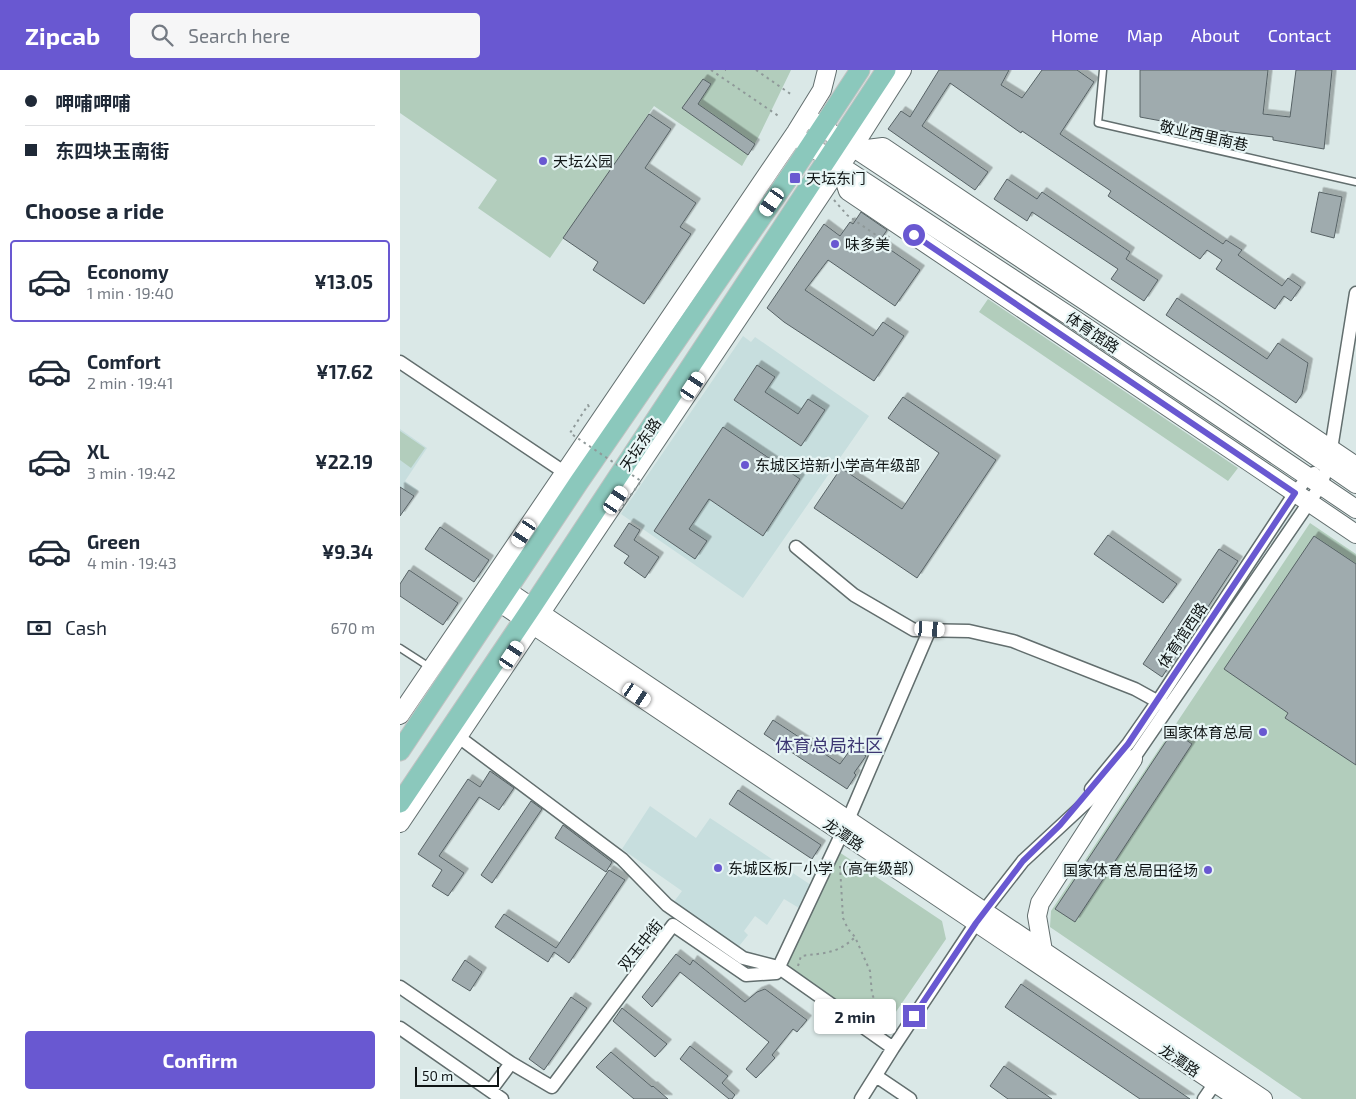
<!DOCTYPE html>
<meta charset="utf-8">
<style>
:root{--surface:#fff;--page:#f6f6f7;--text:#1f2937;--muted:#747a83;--line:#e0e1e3;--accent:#6958d1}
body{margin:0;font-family:"Exo 2","Noto Sans SC",sans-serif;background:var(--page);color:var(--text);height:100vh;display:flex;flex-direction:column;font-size:19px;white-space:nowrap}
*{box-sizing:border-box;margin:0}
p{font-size:16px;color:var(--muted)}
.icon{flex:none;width:28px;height:28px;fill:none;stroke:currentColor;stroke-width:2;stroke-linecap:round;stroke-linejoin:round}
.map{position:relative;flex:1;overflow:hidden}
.sheet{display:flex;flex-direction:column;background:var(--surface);width:400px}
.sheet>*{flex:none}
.guide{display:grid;align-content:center;height:110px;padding:0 25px;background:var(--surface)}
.scale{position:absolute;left:15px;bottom:12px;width:84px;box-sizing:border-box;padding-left:5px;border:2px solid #101515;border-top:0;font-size:14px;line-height:18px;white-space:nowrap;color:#101515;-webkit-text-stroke:4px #e7f5f5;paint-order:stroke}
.end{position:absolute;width:22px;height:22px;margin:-11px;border:6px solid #6958d1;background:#fff;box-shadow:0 0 0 2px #fff}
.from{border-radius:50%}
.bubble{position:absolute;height:35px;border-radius:5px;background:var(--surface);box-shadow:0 1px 4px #0004;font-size:16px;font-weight:700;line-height:35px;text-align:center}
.car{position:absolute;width:15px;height:30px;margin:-15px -8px;border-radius:6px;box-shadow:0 0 4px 1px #0007;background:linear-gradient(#fff 24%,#345 0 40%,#fff 0 76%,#345 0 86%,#fff 0)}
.guide b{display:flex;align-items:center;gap:18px;height:48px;font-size:19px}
.guide b+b{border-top:1px solid var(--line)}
.guide i{width:12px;height:12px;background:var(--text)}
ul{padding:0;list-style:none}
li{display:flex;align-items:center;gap:15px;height:82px;margin:0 10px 8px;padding:0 15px;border:2px solid transparent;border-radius:5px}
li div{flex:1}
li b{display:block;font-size:19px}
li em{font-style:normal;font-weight:700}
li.active{border-color:var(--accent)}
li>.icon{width:45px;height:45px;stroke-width:1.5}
h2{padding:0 25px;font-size:22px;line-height:60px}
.pay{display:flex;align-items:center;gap:12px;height:55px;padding:0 25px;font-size:19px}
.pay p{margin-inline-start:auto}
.button{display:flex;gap:10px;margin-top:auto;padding:10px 25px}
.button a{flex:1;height:58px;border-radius:5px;background:var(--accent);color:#fff;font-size:20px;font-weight:700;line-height:58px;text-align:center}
header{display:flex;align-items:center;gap:30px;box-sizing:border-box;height:70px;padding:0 25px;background:var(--accent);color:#fff}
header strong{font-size:24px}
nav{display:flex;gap:28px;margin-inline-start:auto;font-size:18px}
.search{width:350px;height:45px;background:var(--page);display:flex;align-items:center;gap:12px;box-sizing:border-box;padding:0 18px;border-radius:5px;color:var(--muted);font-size:19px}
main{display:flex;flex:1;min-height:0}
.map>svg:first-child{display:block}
</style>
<header>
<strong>Zipcab</strong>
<div class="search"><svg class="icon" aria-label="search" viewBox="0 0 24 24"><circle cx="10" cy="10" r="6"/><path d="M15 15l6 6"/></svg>Search here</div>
<nav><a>Home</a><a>Map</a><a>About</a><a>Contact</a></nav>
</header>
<main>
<section class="sheet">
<div class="guide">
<b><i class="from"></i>呷哺呷哺</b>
<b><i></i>东四块玉南街</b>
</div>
<h2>Choose a ride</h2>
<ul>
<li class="active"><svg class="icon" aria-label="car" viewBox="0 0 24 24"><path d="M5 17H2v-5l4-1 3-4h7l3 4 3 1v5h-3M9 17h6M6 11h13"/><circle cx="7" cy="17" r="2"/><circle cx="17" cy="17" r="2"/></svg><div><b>Economy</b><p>1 min · 19:40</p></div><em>¥13.05</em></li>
<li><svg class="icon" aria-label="car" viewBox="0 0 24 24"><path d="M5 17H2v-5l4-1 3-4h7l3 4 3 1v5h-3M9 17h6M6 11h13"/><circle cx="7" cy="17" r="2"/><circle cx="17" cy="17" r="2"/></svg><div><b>Comfort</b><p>2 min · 19:41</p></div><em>¥17.62</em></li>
<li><svg class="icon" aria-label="car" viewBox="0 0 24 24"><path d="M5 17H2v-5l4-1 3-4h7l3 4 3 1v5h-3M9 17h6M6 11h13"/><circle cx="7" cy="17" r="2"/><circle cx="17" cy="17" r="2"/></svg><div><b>XL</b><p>3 min · 19:42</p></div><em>¥22.19</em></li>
<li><svg class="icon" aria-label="car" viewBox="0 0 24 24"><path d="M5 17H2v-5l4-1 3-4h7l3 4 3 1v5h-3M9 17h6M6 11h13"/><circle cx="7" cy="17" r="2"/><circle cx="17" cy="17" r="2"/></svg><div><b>Green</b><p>4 min · 19:43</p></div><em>¥9.34</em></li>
</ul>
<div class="pay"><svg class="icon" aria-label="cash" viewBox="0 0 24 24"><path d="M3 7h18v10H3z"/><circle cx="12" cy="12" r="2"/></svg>Cash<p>670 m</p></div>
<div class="button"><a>Confirm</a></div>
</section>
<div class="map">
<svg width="956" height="1029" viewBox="0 0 956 1029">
<defs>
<filter id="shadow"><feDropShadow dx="4.5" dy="-4.5" stdDeviation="0" flood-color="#0004"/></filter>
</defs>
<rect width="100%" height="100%" fill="#dae8e7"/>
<path fill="#c7dede" d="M343,266L351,272L355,267L469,346L343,528L221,444Z
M0,359L27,378L5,411L18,420L0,446Z
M250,736L296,768L310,748L414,817L399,838L384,829L367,855L355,846L344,861L348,865L336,880L273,833L282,821L222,779Z"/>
<path fill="#b2cdbc" d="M0,0H391L359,66L342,96L254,36L150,188L78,138L97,110L0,43Z
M588,229L838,398L828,411L579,242Z
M0,361L25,378L11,398L0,390Z
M910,453L956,484V1029H902L650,857L651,841Z
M439,782L542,851L546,869L480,965L389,901L386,893Z"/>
<path fill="#9fabae" stroke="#576265" filter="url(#shadow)" d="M539,0H609L601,15L622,28L642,0H677L694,12L660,64L823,174L826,170L842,180L838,185L882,216L888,208L901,217L891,231L884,226L875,239L816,199L822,190L807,180L800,189L708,126L711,121L622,61L621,63L550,13L522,56L588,102L575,120L488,59L501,41L510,47Z
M740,0H868L863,44L890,47L896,0H932L924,79L873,70V67L799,58L740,47Z
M303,9L311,14L298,34L355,74L348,85L282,38Z
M249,44L271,59L245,98L296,133L280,157L291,164L244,234L193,200L198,192L163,168Z
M607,109L637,129L642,122L730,182L726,189L758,210L744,231L711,209L718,199L632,142L627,151L594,129Z
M919,122L942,127L934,168L911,162Z
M461,142L487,160L479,172L520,200L495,236L428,190L405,220L473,266L483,252L504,266L474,311L384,252L367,238L424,154L440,166L450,152L453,154Z
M777,228L867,289L878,273L908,293L902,324L896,333L766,245Z
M357,295L375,307L365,322L398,344L408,329L425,340L401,376L334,330Z
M503,327L596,390L517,508L414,438L441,398L502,439L539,383L488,348Z
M323,357L400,409L363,466L309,429L289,459L307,471L295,489L254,461Z
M0,417L14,426L0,446Z
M229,453L240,460L234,470L259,487L245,508L224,493L229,486L214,476Z
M40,457L89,490L74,512L25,479Z
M708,465L777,514L763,533L694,484Z
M914,466L956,494V695L885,648L888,643L824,599Z
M819,479L838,491L762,607L743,594Z
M9,500L58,533L43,555L0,526V514Z
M373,650L440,694L453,676L466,686L454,703L456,705L447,719L364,664Z
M773,661L792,674L675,852L655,839Z
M90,701L114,718L99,740L79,727L39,786L64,803L48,826L32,816L42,800L18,784L68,709L80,717Z
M338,720L421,775L412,789L329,734Z
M131,731L142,739L92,813L81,805Z
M163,755L212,792L206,802L155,768Z
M209,800L225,810L169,893L154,882L148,892L95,857L104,844L156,878Z
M276,884L290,895L293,890L345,932L357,922L365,919L407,950L397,962L393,959L372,985L375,988L356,1008L346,999L369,972L280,902L252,937L242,927Z
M65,890L82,902L70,921L52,910Z
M621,914L790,1029H740L605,937Z
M171,927L187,938L144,1000L129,989Z
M222,938L267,974L255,987L213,951Z
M290,976L328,1006L322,1013L335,1025L332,1029H329L280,989Z
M211,982L252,1017L253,1016L268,1029H234L196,997Z
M604,996L652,1029H608L590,1016Z"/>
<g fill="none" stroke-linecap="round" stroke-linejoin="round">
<g stroke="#626e6e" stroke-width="9">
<path id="lane" d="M703,0L698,53L956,112
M0,578L31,598"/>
</g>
<g stroke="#626e6e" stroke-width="15">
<path id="street" d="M0,292L170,406
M396,477L454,525L514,560L569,561L613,571L735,619L764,635
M52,662L222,789L267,835L343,888L378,897L493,978
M691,719L728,674L758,631L895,423L908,407L914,403
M448,750L530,559
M0,917L111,993
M0,958L102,1029
M476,1006L510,1029
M91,1020L111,993L152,1017L273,855L346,905L376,903L442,763
M461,1029L493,978L584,841L623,791L733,689L921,415L928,394L931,379L956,223
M804,1029L815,1013"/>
</g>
<g stroke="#626e6e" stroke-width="20">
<path id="secondary" d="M410,49L823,322L956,414
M398,68L674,249L956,439
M453,77L467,79L483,77L956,396
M440,97L448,121L956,464
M106,520L863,1029
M99,532L839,1029
M0,645L396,62L422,20L427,0
M0,753L453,77L502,0
M643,881L637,846L640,833L733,689"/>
</g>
<g stroke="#c1c2c2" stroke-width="21">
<path id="primary" d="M0,681L179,412L394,100L460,0
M0,733L132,537L486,0"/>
</g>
<path stroke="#8f9999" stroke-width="2" stroke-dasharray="2.5 4" stroke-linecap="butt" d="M311,0L380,47
M325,0H326
M356,0L392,25
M434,130L447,145L486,172L489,166
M440,796L443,848L448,859L455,867L470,901L472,924L481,944L484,957
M398,896L401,886C423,883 438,884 455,867"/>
<use href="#lane" stroke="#fff" stroke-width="6"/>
<use href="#street" stroke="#fff" stroke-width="12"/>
<use href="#secondary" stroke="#fff" stroke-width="18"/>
<use href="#primary" stroke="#8bc8bc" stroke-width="19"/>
<path stroke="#8f9999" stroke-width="2" stroke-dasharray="2.5 4" stroke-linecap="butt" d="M189,337L188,335L170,363L241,411L218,443"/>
</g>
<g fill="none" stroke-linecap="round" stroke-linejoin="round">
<path stroke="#6958d1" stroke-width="6" d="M514,165L895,423L728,674L660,755L623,791L576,853L514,946"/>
</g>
<g fill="#6958d1" stroke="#e7f5f5" stroke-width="2">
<circle cx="143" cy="91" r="5"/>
<rect x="389" y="102" width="12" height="12" rx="2.5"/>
<circle cx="435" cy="174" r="5"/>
<circle cx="345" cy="395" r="5"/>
<circle cx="863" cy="662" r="5"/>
<circle cx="318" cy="798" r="5"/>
<circle cx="808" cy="800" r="5"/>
</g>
<g text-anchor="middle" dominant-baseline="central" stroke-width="4.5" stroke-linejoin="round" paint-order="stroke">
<g font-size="15" fill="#101515" stroke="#e7f5f5">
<text transform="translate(804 65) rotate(13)">敬业西里南巷</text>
<text transform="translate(693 262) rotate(34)">体育馆路</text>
<text transform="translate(240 374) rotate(-56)">天坛东路</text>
<text transform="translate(782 565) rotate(-56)">体育馆西路</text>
<text transform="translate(444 764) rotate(34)">龙潭路</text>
<text transform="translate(240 875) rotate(-51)">双玉中街</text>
<text transform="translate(780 990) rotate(34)">龙潭路</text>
</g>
<g font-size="15" fill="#101515" stroke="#e7f5f5" text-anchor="start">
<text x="153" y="91">天坛公园</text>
<text x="406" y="108">天坛东门</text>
<text x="445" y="174">味多美</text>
<text x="355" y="395">东城区培新小学高年级部</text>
<text x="853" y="662" text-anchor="end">国家体育总局</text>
<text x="328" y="798">东城区板厂小学（高年级部）</text>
<text x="798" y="800" text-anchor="end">国家体育总局田径场</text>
</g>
<g font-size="18" fill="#3c3672" stroke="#e7f5f5">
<text x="429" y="675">体育总局社区</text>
</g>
</g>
</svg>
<div class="scale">50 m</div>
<i class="end from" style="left:514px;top:165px"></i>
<i class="end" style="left:514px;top:946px"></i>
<div class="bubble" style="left:414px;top:929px;width:82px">2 min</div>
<i class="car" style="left:372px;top:132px;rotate:215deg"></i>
<i class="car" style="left:293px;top:316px;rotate:34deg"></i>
<i class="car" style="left:216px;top:430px;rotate:34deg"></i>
<i class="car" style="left:124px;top:463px;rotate:214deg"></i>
<i class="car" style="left:530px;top:559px;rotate:93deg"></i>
<i class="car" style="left:112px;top:585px;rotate:34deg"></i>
<i class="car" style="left:237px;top:625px;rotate:124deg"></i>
</div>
</main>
